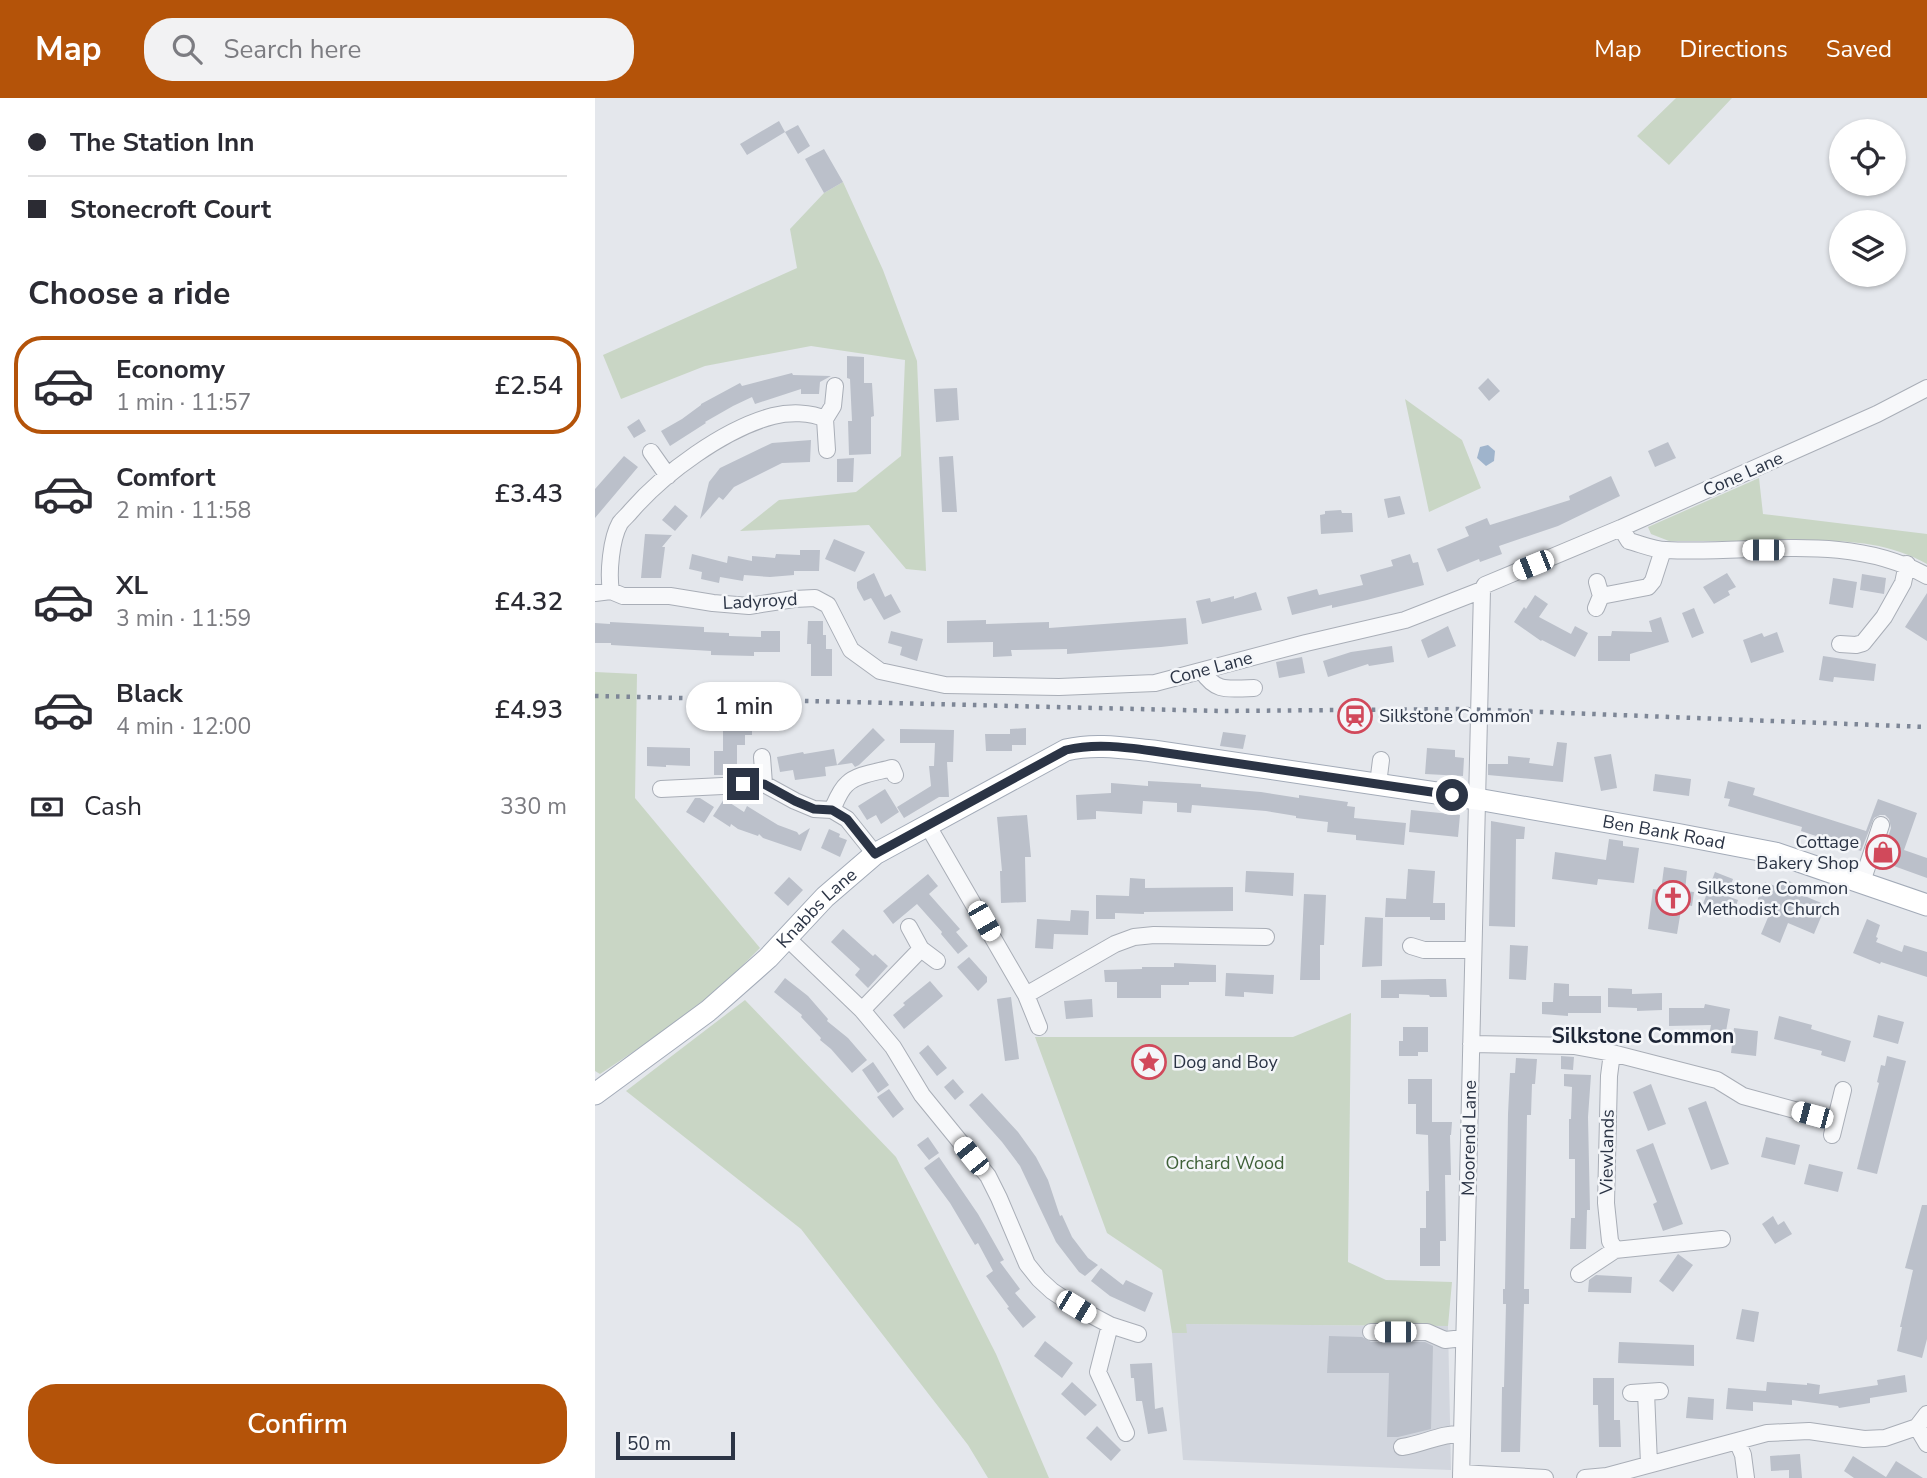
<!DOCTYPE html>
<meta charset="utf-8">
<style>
:root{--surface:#fff;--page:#f2f2f3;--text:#2b2b33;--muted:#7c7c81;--line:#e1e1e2;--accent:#b45309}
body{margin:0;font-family:"Nunito Sans",sans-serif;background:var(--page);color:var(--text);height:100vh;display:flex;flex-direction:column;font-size:26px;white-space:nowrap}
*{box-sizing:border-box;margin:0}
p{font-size:23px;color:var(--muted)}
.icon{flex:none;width:38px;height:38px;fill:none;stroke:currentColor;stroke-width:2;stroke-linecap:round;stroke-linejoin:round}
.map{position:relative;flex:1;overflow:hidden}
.details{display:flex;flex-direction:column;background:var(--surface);width:595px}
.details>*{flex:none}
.hud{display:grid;align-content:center;height:154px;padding:0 28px;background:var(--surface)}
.tools{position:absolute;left:1234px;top:21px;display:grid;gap:14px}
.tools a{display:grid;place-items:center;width:77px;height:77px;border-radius:50%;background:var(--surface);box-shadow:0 2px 5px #0004;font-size:35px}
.scale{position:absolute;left:21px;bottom:18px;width:119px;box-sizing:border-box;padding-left:7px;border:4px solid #2b3445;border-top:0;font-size:19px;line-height:24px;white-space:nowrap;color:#2b3445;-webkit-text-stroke:5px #f4f6f9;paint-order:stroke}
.end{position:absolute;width:32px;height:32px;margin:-16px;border:9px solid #2b3445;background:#fff;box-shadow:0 0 0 4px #fff}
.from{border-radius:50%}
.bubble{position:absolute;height:49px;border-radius:24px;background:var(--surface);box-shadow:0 2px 5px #0004;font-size:23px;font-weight:600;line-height:49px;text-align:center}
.car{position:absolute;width:21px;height:42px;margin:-21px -10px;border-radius:9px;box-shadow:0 0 5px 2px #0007;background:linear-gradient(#fff 24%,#345 0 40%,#fff 0 76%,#345 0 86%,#fff 0)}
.hud b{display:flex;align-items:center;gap:24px;height:66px;font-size:26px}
.hud b+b{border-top:2px solid var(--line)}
.hud i{width:18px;height:18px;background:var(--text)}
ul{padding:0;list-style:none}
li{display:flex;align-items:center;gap:21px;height:98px;margin:0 14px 10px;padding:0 14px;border:4px solid transparent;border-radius:28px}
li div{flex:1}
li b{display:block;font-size:26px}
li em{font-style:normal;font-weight:600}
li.on{border-color:var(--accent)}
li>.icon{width:63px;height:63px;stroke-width:1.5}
h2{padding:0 28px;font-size:32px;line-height:84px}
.pay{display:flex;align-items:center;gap:18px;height:77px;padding:0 28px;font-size:26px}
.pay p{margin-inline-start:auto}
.primary-button{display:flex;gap:14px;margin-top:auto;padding:14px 28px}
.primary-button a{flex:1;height:80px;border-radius:28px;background:var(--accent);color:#fff;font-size:28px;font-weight:600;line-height:80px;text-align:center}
header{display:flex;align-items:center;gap:42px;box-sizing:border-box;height:98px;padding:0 35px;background:var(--accent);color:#fff}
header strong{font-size:33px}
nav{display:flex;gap:38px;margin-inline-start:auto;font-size:24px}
.search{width:490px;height:63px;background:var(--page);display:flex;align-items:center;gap:18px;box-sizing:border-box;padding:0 24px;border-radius:28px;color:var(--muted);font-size:26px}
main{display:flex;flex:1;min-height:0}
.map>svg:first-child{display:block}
</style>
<header>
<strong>Map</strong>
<div class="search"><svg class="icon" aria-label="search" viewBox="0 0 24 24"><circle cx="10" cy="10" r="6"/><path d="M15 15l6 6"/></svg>Search here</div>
<nav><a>Map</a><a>Directions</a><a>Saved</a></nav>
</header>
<main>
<section class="details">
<div class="hud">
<b><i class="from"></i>The Station Inn</b>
<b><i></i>Stonecroft Court</b>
</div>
<h2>Choose a ride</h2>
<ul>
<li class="on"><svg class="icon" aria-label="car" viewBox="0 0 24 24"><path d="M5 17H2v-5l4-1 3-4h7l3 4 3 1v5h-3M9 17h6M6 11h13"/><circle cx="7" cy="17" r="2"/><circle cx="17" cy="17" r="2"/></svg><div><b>Economy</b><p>1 min · 11:57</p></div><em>£2.54</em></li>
<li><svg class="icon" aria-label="car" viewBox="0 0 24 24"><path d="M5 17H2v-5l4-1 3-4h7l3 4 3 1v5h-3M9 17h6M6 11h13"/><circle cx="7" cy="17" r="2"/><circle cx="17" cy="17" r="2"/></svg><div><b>Comfort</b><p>2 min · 11:58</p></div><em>£3.43</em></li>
<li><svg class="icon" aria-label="car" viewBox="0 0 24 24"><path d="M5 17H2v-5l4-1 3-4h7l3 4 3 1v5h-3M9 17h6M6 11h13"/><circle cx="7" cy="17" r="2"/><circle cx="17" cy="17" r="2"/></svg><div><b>XL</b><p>3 min · 11:59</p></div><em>£4.32</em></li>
<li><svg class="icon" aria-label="car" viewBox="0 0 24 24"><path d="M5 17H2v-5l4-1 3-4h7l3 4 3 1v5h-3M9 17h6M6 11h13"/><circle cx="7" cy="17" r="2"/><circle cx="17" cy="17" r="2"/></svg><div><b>Black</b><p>4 min · 12:00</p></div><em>£4.93</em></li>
</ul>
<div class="pay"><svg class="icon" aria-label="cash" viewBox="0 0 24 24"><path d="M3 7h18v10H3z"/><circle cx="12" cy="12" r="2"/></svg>Cash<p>330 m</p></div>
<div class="primary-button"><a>Confirm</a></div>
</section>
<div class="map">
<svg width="1332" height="1380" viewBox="0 0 1332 1380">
<rect width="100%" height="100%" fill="#e4e7ec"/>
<path fill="#d2d6de" d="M590,1226L853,1228L856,1372L588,1362L577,1235L591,1234Z"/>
<path fill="#c9d6c5" d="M1081,0H1137L1074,67L1042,38Z
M248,84L288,172L322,263L331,473L311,471L274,427L145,433L184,402L261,394L306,358L310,262L216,248L110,268L26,301L8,257L202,170L195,131L229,95Z
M810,301L867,342L886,390L834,414Z
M1164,380L1168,416L1332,436V466C1286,439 1229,442 1178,443C1143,443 1109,443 1074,443L1056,436L1053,429Z
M0,574L42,576L40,700L165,850L128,887L68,934L5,976L0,973Z
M150,902L301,1059L401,1256L454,1380H393L373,1347L206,1131L31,993Z
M756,915L753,1164L791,1182L857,1184L853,1228L591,1226L592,1235H577L567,1172L512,1135L440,939H698Z"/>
<path fill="#9fb4cc" d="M893,347L900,353L899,363L891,368L882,360L885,349Z"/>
<path fill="#bbc0ca" d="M184,23L190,34L152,57L145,46Z
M203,27L215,48L203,56L190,34Z
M229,51L248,84L229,95L210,61Z
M252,258L269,259V285H277L279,318L276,319V356L254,357L253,323H257L255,281L252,280Z
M197,275L198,277L236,278L225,284L224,296H206V291L160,306L157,299L138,308L110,324L111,325L75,348L66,333L87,321L106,307V306L145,285L147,288Z
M893,280L905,293L894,303L883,290Z
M362,290L364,322L341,324L339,291Z
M44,321L51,333L39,340L32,329Z
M216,342L215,364L187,365L139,389L128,402L124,399L105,421L114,384L125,370L177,345Z
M1073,344L1081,360L1060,369L1053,353Z
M29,358L43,369L0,420V391Z
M358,358L362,414H347L344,359Z
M259,360L258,384H242V361Z
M1016,378L1025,398L963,428L904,448L907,456L885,464L884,461L852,474L842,451L874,438L870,429L892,420L895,427L975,402L974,398Z
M805,398L810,416L793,420L789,401Z
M80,407L93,418L80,433L67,422Z
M746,412L747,415H757L758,434L726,436L725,417L730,416V413Z
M50,436L77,437L67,449H70L66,480H46Z
M239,441L270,454L260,474L230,461Z
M205,452H225L224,473H199V477L175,479L149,477L148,483L125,479L124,485L106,481L107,474L94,471L97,456L132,465L133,458L157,463V458L180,460L181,456L205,457Z
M815,456L818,465L823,464L829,487L772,502L737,510V507L697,517L692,499L722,491L724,497L768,487L765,477L798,468L796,462Z
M279,475L290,499L296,496L306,514L289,522L276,500L269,503L262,490V484Z
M1132,475L1141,489L1133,493L1135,497L1119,506L1108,489Z
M1267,476L1291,480L1289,496L1265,492Z
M1238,480L1262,484L1258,510L1234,506Z
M661,494L667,512L607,526L601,503L615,500L616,504L639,498V501Z
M1332,495V543L1310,529Z
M940,497L953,506L944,519L976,536L980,528L993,535L980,559L947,542L946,543L919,524L929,509L931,511Z
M1099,510L1109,535L1097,540L1087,515Z
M1066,519L1074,544L1035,556V563H1003V538H1016L1017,533L1057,534L1054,523Z
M591,520L593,546L566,549L472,556V551L416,552L417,558L398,559V544L352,545V523L391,522V526L454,524V530Z
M213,523H228V537H231V551H237V578H216V546H212Z
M15,524L109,529V534L134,535V538L166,539V533H185V554H159V558L116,557V553L16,547V545H0V525L15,526Z
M853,528L861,548L833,560L826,542Z
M296,533L328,541L322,563L305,557L307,549L293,545Z
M1182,534L1189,554L1156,565L1148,542L1167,535L1169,539Z
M797,548L799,564L774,568L773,566L733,579L728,563L756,554Z
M1228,558L1281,566L1279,583L1239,579L1238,584L1224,582Z
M707,559L710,575L684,580L681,564Z
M128,624H157V637H150V647H142V668H133V677H119V653H128Z
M278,630L290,642L264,667L260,669L257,665L230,669L231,678L200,682L198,672L185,674L182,659L208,654L209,656L239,651L242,667Z
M431,630V647H417V653H391L390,636H415V631Z
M305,631L359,632L358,664H352L354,699H344L309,720L302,709L336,688L334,668H339L340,645H305Z
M628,634L651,637L648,651L625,648Z
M962,644L972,645L968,684L893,677V666H913V658L935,660L934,665L958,668Z
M52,649L95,650V668L71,667V669L52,668Z
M832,650L860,652V659L869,660L868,678L830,676Z
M1016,656L1022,690L1006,693L999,659Z
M1060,676L1096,681L1094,698L1058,693Z
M553,683L606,686V689L666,694L704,700V697L753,704L752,708L760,709L759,720L811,725L809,747L761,742V737L732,734L733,724L701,720V718L671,713L597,707L596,715L582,714V705L548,703L547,716L501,713V721L482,722L481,697L516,695V685L553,688Z
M1133,683L1160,690L1158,697L1271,733L1283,701L1322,715L1309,752L1332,760V780L1285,763L1296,730L1294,721L1290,717H1285L1279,720L1266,753L1206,733L1207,729L1133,708L1135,701L1129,700Z
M290,691L304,714L286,726L281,717L272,722L263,708Z
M100,700H105L119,709L109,725L91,714Z
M129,701L149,714L152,708L183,727L202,734L204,737L215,730L206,753L168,740L164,736L163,738L143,731L136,726L135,729L118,718Z
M816,712L865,717L863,739L814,734Z
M432,717L436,759H430L431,804L406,805L405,773H407L402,719Z
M896,723L930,729L929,741H921L920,829L894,828Z
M234,731L245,736L244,739L252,742L245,759L226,750Z
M1014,741L1028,743V748L1044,750L1039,785L1003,781L1002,787L957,781L960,754L1011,762Z
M1069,769L1092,773L1090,793L1099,794L1097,808L1087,806L1082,836L1053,831L1058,791L1066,792Z
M813,771L840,773L838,805H850V822H835V819H790L791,800L811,801Z
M651,773L699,775L698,798L650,794Z
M1120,774L1138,781L1132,798L1143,802L1138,817L1108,806Z
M333,776L343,788L334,796L365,831L361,834L373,848L363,856L346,836L347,834L322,806L298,826L288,813Z
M194,779L208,792L193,808L179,795Z
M535,780L550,781V790L638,789V813L549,814V816L520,815V821H501V797L534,798Z
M1189,781L1208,789L1205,796L1231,807L1219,836L1193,825L1185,845L1166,836L1174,817L1159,810L1170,784L1185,790Z
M709,796L731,797L729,847H725V882H705Z
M476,812L494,813L493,837L459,836L458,851L440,850L442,821L475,823Z
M770,819L788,820L787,868L767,869Z
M1272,821L1285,827L1281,839L1283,840L1281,844L1307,854L1309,847L1332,854V879L1286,864L1285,866L1258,855Z
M248,831L278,858L280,856L293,868L273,890L260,877L265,871L236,844Z
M915,847L933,848L931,882L914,881Z
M374,859L392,879V884L383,893L362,869Z
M579,865L621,867V884H594V887H566V900H522V884H510L509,872L547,871V869H579Z
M631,875L679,877L678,896L649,894V899L630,898Z
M190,880L213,898L233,921L232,923L253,940L272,962L257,975L236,951L225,942L226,940L206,919L207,917L179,894Z
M834,881H851L852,899H835L834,897L804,896V900H786V882Z
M335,883L348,898L309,931L298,917L310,907L308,905Z
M959,885L974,886V898H1006V915H973V918L947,916V904H958Z
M1013,890L1037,891V896L1067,895V912L1042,913V910L1013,909Z
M416,899L424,961L410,963L402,901Z
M497,901L498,919L471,921L469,903Z
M1110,906L1135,911L1130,939L1114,937L1116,927L1074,928V910H1109Z
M1283,917L1309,924L1303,946L1278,939Z
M1184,918L1217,927L1216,931L1256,943L1250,964L1226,957L1227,953L1179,941Z
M808,929H833V954H823V958H804V943H808Z
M1139,930L1163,933L1161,958L1136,955Z
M333,947L352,970L342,978L324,955Z
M966,958L979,959L978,972L966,971Z
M1292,958L1311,963L1282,1076L1262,1071L1284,985L1282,984L1286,967L1290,968Z
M921,960L942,961L940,986H937L936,1017H932L929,1191H934V1206H929L925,1354H906L907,1289H909L911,1206H908V1191H910L913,1016L915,975H920Z
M278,964L294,987L283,995L267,972Z
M969,976L996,977L993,1019L995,1112H992L991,1151H975L976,1120H980V1061H974V1021H976L977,989L969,988Z
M358,981L369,994L360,1002L349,989Z
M813,981H837V1024H857L856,1037H855L856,1077H850L851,1143H845V1168H825V1130H831V1093H834L833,1037L821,1036V1006H813Z
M1056,986L1071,1026L1053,1033L1038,994Z
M294,991L309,1011L298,1020L282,999Z
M387,995L423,1034L441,1059L453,1082L465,1118L467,1117L477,1139L493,1160L503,1167L490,1178L484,1174L461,1144L425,1068L407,1044L374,1007Z
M1111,1003L1134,1066L1116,1072L1093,1010Z
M333,1039L344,1055L334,1062L322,1047Z
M1171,1039L1205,1047L1200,1067L1166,1059Z
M1058,1045L1088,1126L1068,1133L1058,1106L1062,1104L1041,1052Z
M344,1059L383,1116L409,1162L405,1164L425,1191L420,1195L441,1219L428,1230L412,1210L414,1209L391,1178L398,1173L383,1145L380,1147L355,1105L329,1070Z
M1214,1066L1248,1074L1243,1094L1209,1086Z
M1327,1107H1332V1241L1327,1260L1302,1253L1307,1229H1305L1318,1172L1310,1170Z
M1178,1118L1183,1127L1189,1123L1197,1136L1180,1146L1167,1126Z
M1083,1156L1098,1167L1078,1194L1064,1183Z
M506,1170L528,1187L531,1182L558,1195L550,1214L515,1198L496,1183Z
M1001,1177L1037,1179L1036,1195L993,1194L994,1182Z
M1147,1211L1164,1214L1159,1244L1141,1241Z
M734,1238L767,1239L776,1244H830L838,1248L836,1331L803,1339H792L794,1275H732Z
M450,1243L478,1265L467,1280L439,1258Z
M1024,1244L1099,1247V1268L1023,1265Z
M557,1265L560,1311L568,1309L572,1333L553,1336L547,1303H541L539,1280H536L535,1266Z
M1310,1277L1312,1294L1275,1300V1305L1244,1310L1243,1308L1197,1302V1307L1158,1304V1313L1131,1311L1133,1290L1171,1293L1172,1284L1212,1287V1285L1225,1287L1224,1296L1283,1287L1282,1282Z
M998,1280H1019V1322H1025L1026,1349H1004L1003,1307H998Z
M477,1284L502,1307L490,1318L466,1296Z
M1093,1299L1119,1301L1118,1322L1091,1320Z
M502,1328L526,1352L516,1363L491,1340Z
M1205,1356L1207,1380H1194V1372L1176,1373L1175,1358Z
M1258,1358L1291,1379L1301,1363L1328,1380H1259L1249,1373Z"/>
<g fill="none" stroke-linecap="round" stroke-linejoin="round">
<g stroke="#a9aeb7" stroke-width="18">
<path id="minor" d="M232,352L230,321L238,308L240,288
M56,354L73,378
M1026,430L1034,443C1046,446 1059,452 1071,452C1158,457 1252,433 1332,478
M16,493C13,475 16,441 25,425C28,421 33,417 36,413C69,375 129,331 178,318C194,314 216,314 230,321
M0,495L16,493L28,498H75L118,505L154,508L199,501L220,500L233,507L256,552L285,573L350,587L464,589L560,585L711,545L810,522L887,492L890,487L1026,430L1192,356L1282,316L1332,290
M1006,498L1053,489L1058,483L1068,452
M1001,510L1006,498L1002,484
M1245,546L1261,547L1268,545L1289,519L1308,485L1312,466
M607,573C622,596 635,590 659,590
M167,659L169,686
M783,686L786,662
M66,691L169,686L200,703L219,711L237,712L252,721L280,756
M237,712C241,703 245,692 252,686C262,676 283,674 297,670L300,677
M333,728L431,897L444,929
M1267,784L1286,727
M314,829L326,851L342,863
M192,840L267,912L298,949L327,997L393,1078L404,1100L432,1166L444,1181L457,1193L481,1209L515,1227L503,1274L531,1335
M816,848L829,852H878
M431,897L520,846L539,839L559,837L671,839
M267,912L326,851
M876,946L979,948L1017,955L1122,982L1148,998L1240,1023
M1017,955L1014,978L1011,1105L1015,1143L1020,1152
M1237,1037L1248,992
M984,1176L1020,1152L1127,1141
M515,1227L543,1236
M776,1234H832L850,1242L869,1240
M1051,1294L1054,1366
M1036,1295L1065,1293
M1322,1329L1332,1346
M1142,1343L1148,1357L1151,1380
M807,1349C829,1346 846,1335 867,1336
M866,1375L950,1380
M866,1380L887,492
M990,1380L1012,1378L1172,1335L1214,1333L1269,1341L1290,1340L1322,1329L1332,1316"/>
</g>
<g stroke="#a3abb8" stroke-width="23">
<g id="major">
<path id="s1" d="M0,996L113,913L173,860L230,799L280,756L471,652C500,645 529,650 558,653L882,701L1081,736L1180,755L1332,807"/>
</g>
</g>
<use href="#minor" stroke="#f7f8fa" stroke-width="16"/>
<use href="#major" stroke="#fff" stroke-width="21"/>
<path stroke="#7d8696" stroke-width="4.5" stroke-dasharray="3.5 7" stroke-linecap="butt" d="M0,598L627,613L869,611L1332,629"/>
</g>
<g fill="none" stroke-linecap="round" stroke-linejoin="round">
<path stroke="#2b3445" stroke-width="9" d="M148,686H169L200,703L219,711L237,712L252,721L280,756L471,652C500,645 529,649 558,653L857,697"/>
</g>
<defs>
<g id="station-ring" transform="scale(1.75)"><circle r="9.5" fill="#f4f6f9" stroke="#d1495b" stroke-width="1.5"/><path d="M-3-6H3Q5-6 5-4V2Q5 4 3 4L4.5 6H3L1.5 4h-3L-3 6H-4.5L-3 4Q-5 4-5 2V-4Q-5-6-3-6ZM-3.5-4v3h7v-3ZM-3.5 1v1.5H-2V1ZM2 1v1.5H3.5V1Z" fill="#d1495b"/></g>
<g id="shop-ring" transform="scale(1.75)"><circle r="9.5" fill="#f4f6f9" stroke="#d1495b" stroke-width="1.5"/><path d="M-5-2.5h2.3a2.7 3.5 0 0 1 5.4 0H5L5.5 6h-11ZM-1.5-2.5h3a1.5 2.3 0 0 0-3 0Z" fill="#d1495b"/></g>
<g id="church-ring" transform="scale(1.75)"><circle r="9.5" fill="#f4f6f9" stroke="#d1495b" stroke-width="1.5"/><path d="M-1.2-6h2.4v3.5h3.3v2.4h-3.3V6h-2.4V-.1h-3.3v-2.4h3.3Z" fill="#d1495b"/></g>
<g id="sight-ring" transform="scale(1.75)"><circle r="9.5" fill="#f4f6f9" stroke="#d1495b" stroke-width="1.5"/><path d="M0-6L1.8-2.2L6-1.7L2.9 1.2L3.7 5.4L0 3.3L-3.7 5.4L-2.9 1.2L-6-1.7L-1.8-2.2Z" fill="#d1495b"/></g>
</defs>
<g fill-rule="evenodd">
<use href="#station-ring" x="760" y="618"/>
<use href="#shop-ring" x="1288" y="754"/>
<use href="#church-ring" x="1078" y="800"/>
<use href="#sight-ring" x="554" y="964"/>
</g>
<g text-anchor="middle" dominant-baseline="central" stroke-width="5" stroke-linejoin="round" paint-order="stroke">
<g font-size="18" fill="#2b3445" stroke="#f4f6f9">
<text transform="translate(1148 376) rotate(-24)">Cone Lane</text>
<text transform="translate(165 503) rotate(-3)">Ladyroyd</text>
<text transform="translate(616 570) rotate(-15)">Cone Lane</text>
<text stroke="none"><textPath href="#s1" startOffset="1192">Ben Bank Road</textPath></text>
<text stroke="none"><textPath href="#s1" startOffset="290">Knabbs Lane</textPath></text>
<text transform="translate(874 1040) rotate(-89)">Moorend Lane</text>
<text transform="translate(1012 1054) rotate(-89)">Viewlands</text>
</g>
<g font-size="18" fill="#2b3445" stroke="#f4f6f9" text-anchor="start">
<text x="784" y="618">Silkstone Common</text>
<text x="1264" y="744" text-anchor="end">Cottage<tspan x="1264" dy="21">Bakery Shop</tspan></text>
<text x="1102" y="790">Silkstone Common<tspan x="1102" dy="21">Methodist Church</tspan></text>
<text x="578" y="964">Dog and Boy</text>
</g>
<g font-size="18" fill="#3f6138" stroke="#f4f6f9">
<text x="630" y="1065">Orchard Wood</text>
</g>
<g font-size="21" font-weight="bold" fill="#1d2536" stroke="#f4f6f9">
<text x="1048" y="938">Silkstone Common</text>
</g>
</g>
</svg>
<div class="tools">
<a><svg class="icon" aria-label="locate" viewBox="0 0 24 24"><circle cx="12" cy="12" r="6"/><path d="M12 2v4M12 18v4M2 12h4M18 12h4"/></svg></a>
<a><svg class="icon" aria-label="layers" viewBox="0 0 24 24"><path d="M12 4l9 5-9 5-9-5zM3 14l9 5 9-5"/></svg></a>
</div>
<div class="scale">50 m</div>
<i class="end from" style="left:857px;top:697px"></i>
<i class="end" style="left:148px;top:686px"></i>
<div class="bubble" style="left:91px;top:584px;width:116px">1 min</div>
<i class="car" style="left:1168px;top:452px;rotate:270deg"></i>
<i class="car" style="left:938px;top:467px;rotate:248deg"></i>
<i class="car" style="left:389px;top:823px;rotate:150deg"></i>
<i class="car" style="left:1217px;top:1017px;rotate:285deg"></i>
<i class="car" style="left:376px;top:1058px;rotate:321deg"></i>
<i class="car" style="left:481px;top:1209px;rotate:121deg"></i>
<i class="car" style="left:800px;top:1234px;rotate:270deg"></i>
</div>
</main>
